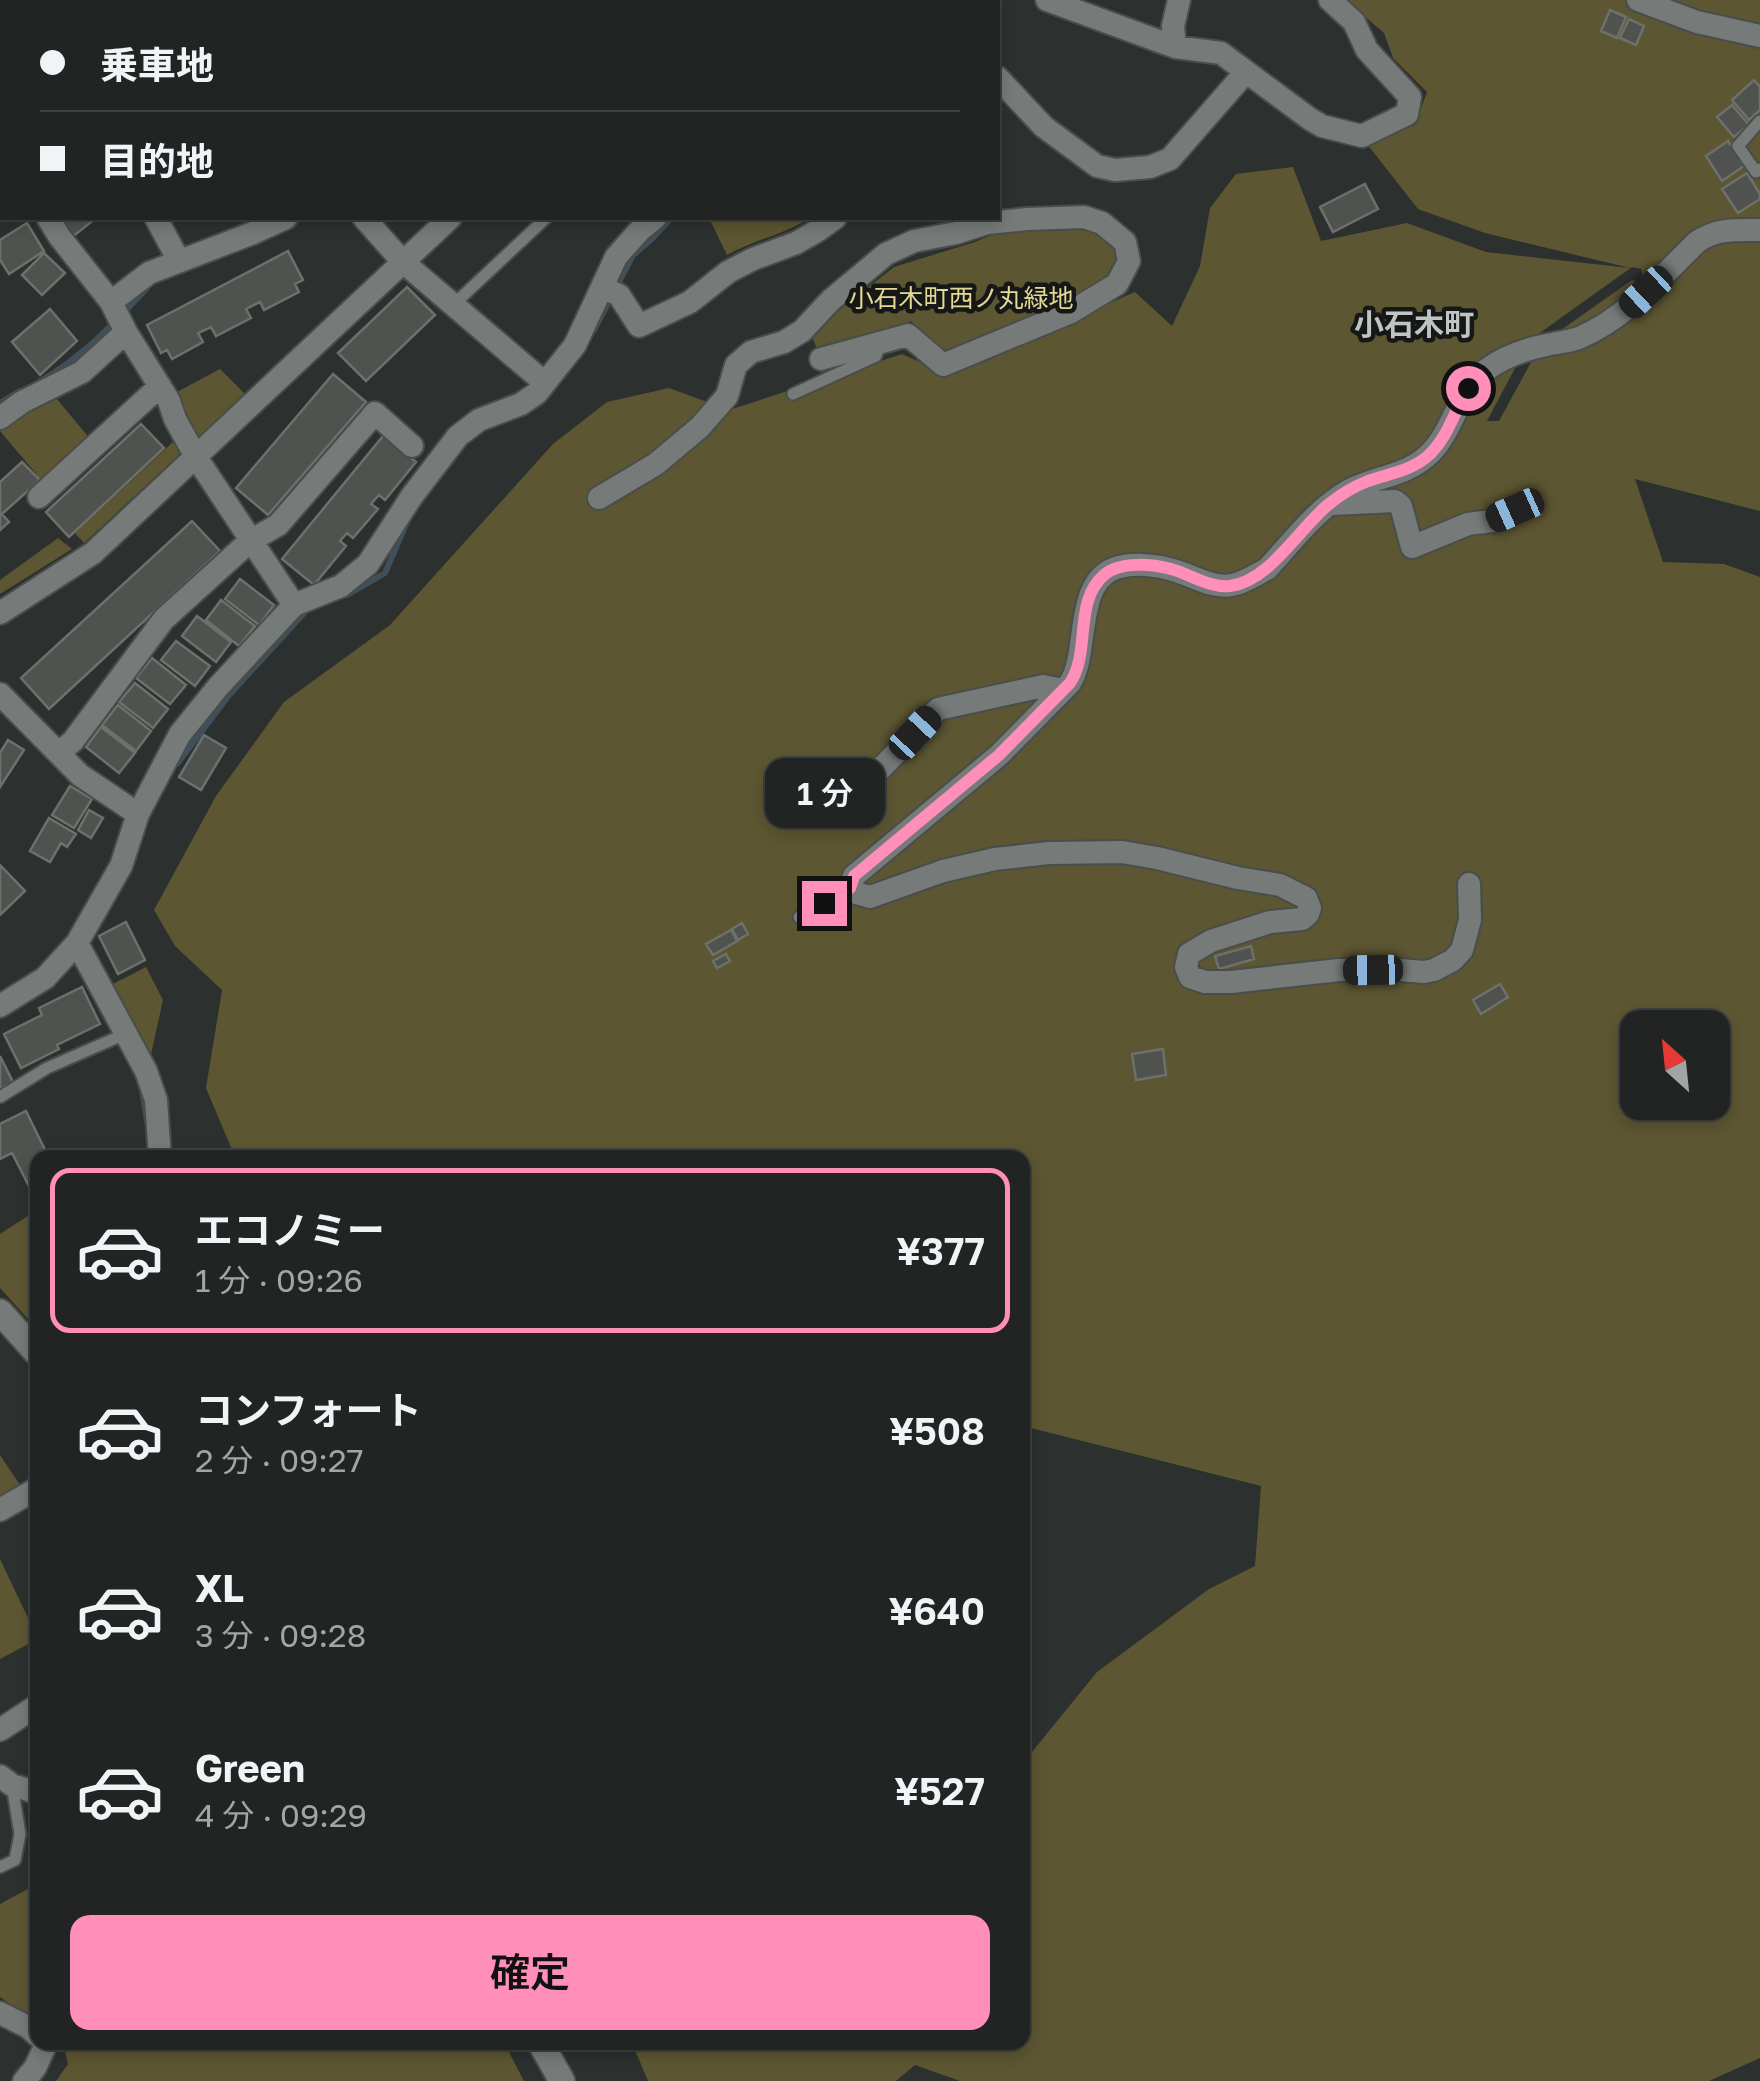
<!DOCTYPE html>
<html lang="ja">
<meta charset="utf-8">
<style>
:root{--surface:#212423;--page:#292c2b;--text:#f1f3f6;--muted:#a2a4a6;--line:#3e4141;--accent:#ff8eb9}
body{margin:0;font-family:"Golos Text","Noto Sans JP",sans-serif;background:var(--page);color:var(--text);height:100vh;display:flex;flex-direction:column;font-size:38px;white-space:nowrap}
*{box-sizing:border-box;margin:0}
p{font-size:32px;color:var(--muted)}
.icon{flex:none;width:55px;height:55px;fill:none;stroke:currentColor;stroke-width:2;stroke-linecap:round;stroke-linejoin:round}
.map{position:relative;flex:1;overflow:hidden}
.drawer{position:absolute;left:30px;top:1150px;width:1000px;height:900px;display:flex;flex-direction:column;background:var(--surface);border-radius:20px;box-shadow:0 5px 15px #0003,0 0 0 2px var(--line)}
.drawer>*{flex:none}
.hud{position:absolute;left:0px;top:0px;width:1000px;height:220px;box-shadow:0 5px 15px #0003,0 0 0 2px var(--line);display:grid;align-content:center;height:220px;padding:0 40px;background:var(--surface)}
.needle{width:65px;rotate:333deg}
.controls{position:absolute;left:1620px;top:1010px;display:grid;gap:20px}
.controls a{display:grid;place-items:center;width:110px;height:110px;border-radius:20px;background:var(--surface);box-shadow:0 5px 15px #0003,0 0 0 2px var(--line);font-size:50px}
.end{position:absolute;width:45px;height:45px;margin:-22px;border:12px solid #ff8eb9;background:#111;box-shadow:0 0 0 5px #111}
.from{border-radius:50%}
.bubble{position:absolute;height:70px;border-radius:20px;background:var(--surface);box-shadow:0 5px 15px #0003,0 0 0 2px var(--line);font-size:32px;font-weight:600;line-height:70px;text-align:center}
.car{position:absolute;width:30px;height:60px;margin:-30px -15px;border-radius:12px;box-shadow:0 0 8px 2px #0007;background:linear-gradient(#222 24%,#8ab4d8 0 40%,#222 0 76%,#8ab4d8 0 86%,#222 0)}
.hud b{display:flex;align-items:center;gap:35px;height:95px;font-size:38px}
.hud b+b{border-top:2px solid var(--line)}
.hud i{width:25px;height:25px;background:var(--text)}
ul{padding:18px 0 0;list-style:none}
li{display:flex;align-items:center;gap:30px;height:165px;margin:0 20px 15px;padding:0 20px;border:5px solid transparent;border-radius:20px}
li div{flex:1}
li b{display:block;font-size:38px}
li em{font-style:normal;font-weight:600}
li.current{border-color:var(--accent)}
li>.icon{width:90px;height:90px;stroke-width:1.5}
.action{display:flex;gap:20px;margin-top:auto;padding:20px 40px}
.action a{flex:1;height:115px;border-radius:20px;background:var(--accent);color:#111;font-size:40px;font-weight:600;line-height:115px;text-align:center}
.map>svg:first-child{display:block}
</style>
<div class="map">
<svg width="1760" height="2081" viewBox="0 0 1760 2081">
<rect width="100%" height="100%" fill="#2c302f"/>
<path fill="#5c5632" fill-rule="evenodd" d="M1346,0H1760V511L1635,479L1663,562L1724,564L1760,577V2058L1709,2081H960L915,2065L896,2081H648L632,2043L1022,2042L1023,1763L1097,1672L1209,1589L1255,1566L1261,1486L1023,1426L1022,1158L235,1157L206,1088L222,990L175,946L154,910L216,796L284,702L390,625L553,444L607,402L669,388L729,410L902,354L938,370L972,362L1135,292L1172,326L1200,266L1210,208L1236,174L1293,167L1321,241L1407,223L1486,252L1630,268L1485,233L1418,209L1367,144L1415,125L1427,92L1393,58L1384,33ZM1632,267L1641,269L1645,284L1632,280L1541,344L1499,421H1487L1530,340ZM1638,1028H1712V1102H1638Z
M709,218H810C785,234 754,240 727,255Z
M1073,229C1099,229 1109,235 1122,259L1108,282L1058,310L945,356L911,321L855,343L819,353L810,333L894,267L975,242L998,232Z
M220,369L246,395L201,440L196,434L177,392Z
M56,398L91,440L44,483L0,431L24,415Z
M173,442L181,453L84,543L75,533Z
M58,538L72,549L0,594V580Z
M146,967L163,1000L150,1059L111,985Z
M37,1210V1329L0,1288V1234Z
M0,1455L24,1491L0,1505Z
M0,1559L38,1639L0,1659Z
M37,1884V2022L0,1997V1904Z
M63,2043H504L524,2081H56L68,2064Z"/>
<g fill="none" stroke-linecap="round" stroke-linejoin="round">
<path stroke="#3f505b" stroke-width="6" d="M594,330L633,255L652,239L671,218
M40,381C83,357 114,323 147,288
M0,403L20,391
M347,595L385,573L406,524
M177,764L230,694L307,610
M142,1089L147,1121"/>
</g>
<path fill="#4f524e" stroke="#6d706b" stroke-width="2.5" d="M1610,10L1626,17L1617,38L1601,31Z
M1629,19L1644,26L1636,45L1620,38Z
M1754,80L1760,87V110L1749,120L1732,100Z
M1732,105L1749,125L1734,137L1717,117Z
M1728,141L1744,166L1722,181L1706,156Z
M1747,173L1760,194V199L1738,213L1722,189Z
M1365,184L1378,209L1333,232L1320,207Z
M55,218H96L71,238Z
M27,223L44,251L9,274L0,260V240Z
M288,251L303,280L295,284L299,292L264,310L260,302L246,309L251,318L216,336L211,327L198,333L203,342L172,359L167,350L161,353L147,325Z
M44,253L65,273L42,295L22,275Z
M407,287L435,315L366,381L338,353Z
M50,309L77,341L40,375L12,342Z
M333,374L366,402L268,515L236,488Z
M141,424L164,448L69,537L46,512Z
M383,436L416,462L385,500L379,495L371,504L378,509L353,538L347,533L340,541L346,546L314,585L282,559Z
M22,462L40,480L2,514L9,522L0,530V482Z
M192,521L220,551L49,709L21,678Z
M240,579L274,605L259,625L225,599Z
M221,600L255,626L239,646L206,620Z
M197,616L231,642L216,662L182,636Z
M176,641L210,666L195,686L161,660Z
M152,658L186,685L170,704L136,678Z
M135,683L168,709L153,728L119,702Z
M118,705L151,731L136,751L102,725Z
M101,727L135,753L119,773L86,747Z
M204,735L226,748L201,790L179,777Z
M8,740L24,750L0,787V753Z
M70,786L92,799L74,828L52,815Z
M89,810L103,818L91,838L78,830Z
M49,818L76,834L67,847L61,843L50,862L30,851Z
M0,865L25,891L0,915Z
M126,922L145,960L118,974L99,936Z
M742,923L748,934L738,940L732,929Z
M731,930L737,941L713,955L706,944Z
M1251,946L1254,959L1219,969L1215,956Z
M726,954L730,961L717,968L713,961Z
M1500,984L1508,997L1481,1014L1473,1000Z
M82,987L100,1024L57,1045L59,1049L21,1068L4,1034L42,1015L39,1008Z
M1163,1049L1166,1075L1136,1080L1132,1054Z
M0,1056L13,1082L0,1089Z
M26,1111L49,1158H38V1197L35,1198L12,1153L0,1159V1124Z"/>
<g fill="none" stroke-linecap="round" stroke-linejoin="round">
<g stroke="#494d4c" stroke-width="15">
<path id="lane" d="M1760,121L1738,146L1756,172L1760,169
M452,306L546,218
M793,394L876,356L880,343
M799,917L850,888
M0,1097L47,1068L125,1034
M0,1867L15,1860L20,1834L12,1785"/>
</g>
<g stroke="#494d4c" stroke-width="26">
<path id="street" d="M63,0L65,2
M453,0L456,2
M749,0L751,2
M963,0V2
M1047,0L1175,47L1221,53L1310,119L1322,126L1362,136L1407,114L1410,97L1367,50L1354,22L1330,0
M1638,0L1697,22L1760,36
M509,2L511,0
M681,2L685,0
M842,2L844,0
M1175,47L1173,26L1179,0
M998,78L1044,127L1097,166L1115,170L1150,167L1170,159L1245,73
M48,218L59,236L111,302L126,332L169,401L175,419L196,457L294,605
M156,218L179,261
M364,218L403,262L545,383
M603,288L619,295L639,326L690,302L728,272L753,259L796,243L817,231L835,218
M111,302L149,273L253,233L286,218
M0,418L22,402L82,372L126,332
M39,497L160,386
M599,498L656,464L700,427L727,396L736,365L751,352L784,342L802,331L831,300L886,254L914,241L956,233L987,223L1028,219L1084,217L1102,223L1125,242L1129,261L1117,284L1071,312L943,365L908,335L821,359
M1332,504L1395,501L1401,506L1412,547L1468,524L1492,521L1515,511
M0,613L93,553L450,218
M0,694L80,775L138,814
M59,753L73,741L164,619L250,541L278,525L375,413L412,446
M869,781L938,709L1043,686L1063,690
M1469,884L1470,920L1462,950L1453,960L1434,970L1424,972L1400,970H1339L1231,982H1205L1190,977L1186,967L1189,954L1211,941L1270,922L1302,919L1308,914L1310,908L1306,898L1280,885L1238,878L1157,858L1122,852L1049,853L995,859L943,871L870,897L856,893L850,888L854,876L999,755L1070,683C1090,652 1073,579 1119,567C1135,563 1157,565 1173,570C1192,575 1212,589 1232,585C1244,583 1257,574 1267,569C1293,541 1317,508 1350,490C1375,477 1404,476 1426,457C1454,433 1456,393 1486,370C1502,358 1523,350 1542,346C1554,343 1567,342 1579,338C1626,318 1661,277 1697,242C1717,228 1736,230 1760,230
M77,943L146,1071L156,1100L160,1158
M0,1006L45,978L77,943L121,866L138,814L180,734L218,687L294,605L341,586L368,564L412,496L458,436L479,420L521,404L537,393L575,345L616,257L640,230L655,218
M0,1510L38,1488
M0,1730L38,1705
M0,1776L12,1785L38,1793
M0,2013L28,2027L38,2036
M24,2081L35,2068L46,2044L44,2042"/>
</g>
<g stroke="#494d4c" stroke-width="29">
<path id="secondary" d="M0,1312L38,1354
M540,2042L562,2081"/>
</g>
<g stroke="#494d4c" stroke-width="34">
<path id="highway" d="M217,2L222,0
M274,2L278,0
M0,132L2,131
M0,165L2,164
M0,198L2,196"/>
</g>
<use href="#lane" stroke="#767b79" stroke-width="11"/>
<use href="#street" stroke="#767b79" stroke-width="22"/>
<use href="#secondary" stroke="#767b79" stroke-width="25"/>
<use href="#highway" stroke="#33cbd7" stroke-width="30"/>
</g>
<g fill="none" stroke-linecap="round" stroke-linejoin="round">
<path stroke="#ff8eb9" stroke-width="12" d="M824,903L850,888L854,876L999,755L1070,683C1091,652 1073,602 1104,575C1120,561 1152,564 1171,569C1190,574 1209,588 1230,586C1270,581 1299,528 1329,504C1340,495 1355,486 1368,481C1391,473 1412,471 1430,454C1449,435 1455,410 1468,388"/>
</g>
<g text-anchor="middle" dominant-baseline="central" stroke-width="9" stroke-linejoin="round" paint-order="stroke">
<g font-size="25" fill="#e4d893" stroke="#161817">
<text x="961" y="297">小石木町西ノ丸緑地</text>
</g>
<g font-size="30" font-weight="bold" fill="#bfc5c2" stroke="#161817">
<text x="1414" y="324">小石木町</text>
</g>
</g>
</svg>
<div class="controls">
<a><svg class="needle" viewBox="-14 -14 28 28"><path d="M0-13l5 13h-10z" fill="#e53935"/><path d="M0 13l5-13h-10z" fill="#a2a4a6"/></svg></a>
</div>
<i class="end from" style="left:1468px;top:388px"></i>
<i class="end" style="left:824px;top:903px"></i>
<div class="bubble" style="left:765px;top:758px;width:120px">1 分</div>
<i class="car" style="left:1646px;top:292px;rotate:227deg"></i>
<i class="car" style="left:1515px;top:510px;rotate:246deg"></i>
<i class="car" style="left:915px;top:733px;rotate:43deg"></i>
<i class="car" style="left:1373px;top:970px;rotate:269deg"></i>
<div class="hud">
<b><i class="from"></i>乗車地</b>
<b><i></i>目的地</b>
</div>
<section class="drawer">
<ul>
<li class="current"><svg class="icon" aria-label="car" viewBox="0 0 24 24"><path d="M5 17H2v-5l4-1 3-4h7l3 4 3 1v5h-3M9 17h6M6 11h13"/><circle cx="7" cy="17" r="2"/><circle cx="17" cy="17" r="2"/></svg><div><b>エコノミー</b><p>1 分 · 09:26</p></div><em>¥377</em></li>
<li><svg class="icon" aria-label="car" viewBox="0 0 24 24"><path d="M5 17H2v-5l4-1 3-4h7l3 4 3 1v5h-3M9 17h6M6 11h13"/><circle cx="7" cy="17" r="2"/><circle cx="17" cy="17" r="2"/></svg><div><b>コンフォート</b><p>2 分 · 09:27</p></div><em>¥508</em></li>
<li><svg class="icon" aria-label="car" viewBox="0 0 24 24"><path d="M5 17H2v-5l4-1 3-4h7l3 4 3 1v5h-3M9 17h6M6 11h13"/><circle cx="7" cy="17" r="2"/><circle cx="17" cy="17" r="2"/></svg><div><b>XL</b><p>3 分 · 09:28</p></div><em>¥640</em></li>
<li><svg class="icon" aria-label="car" viewBox="0 0 24 24"><path d="M5 17H2v-5l4-1 3-4h7l3 4 3 1v5h-3M9 17h6M6 11h13"/><circle cx="7" cy="17" r="2"/><circle cx="17" cy="17" r="2"/></svg><div><b>Green</b><p>4 分 · 09:29</p></div><em>¥527</em></li>
</ul>
<div class="action"><a>確定</a></div>
</section>
</div>
